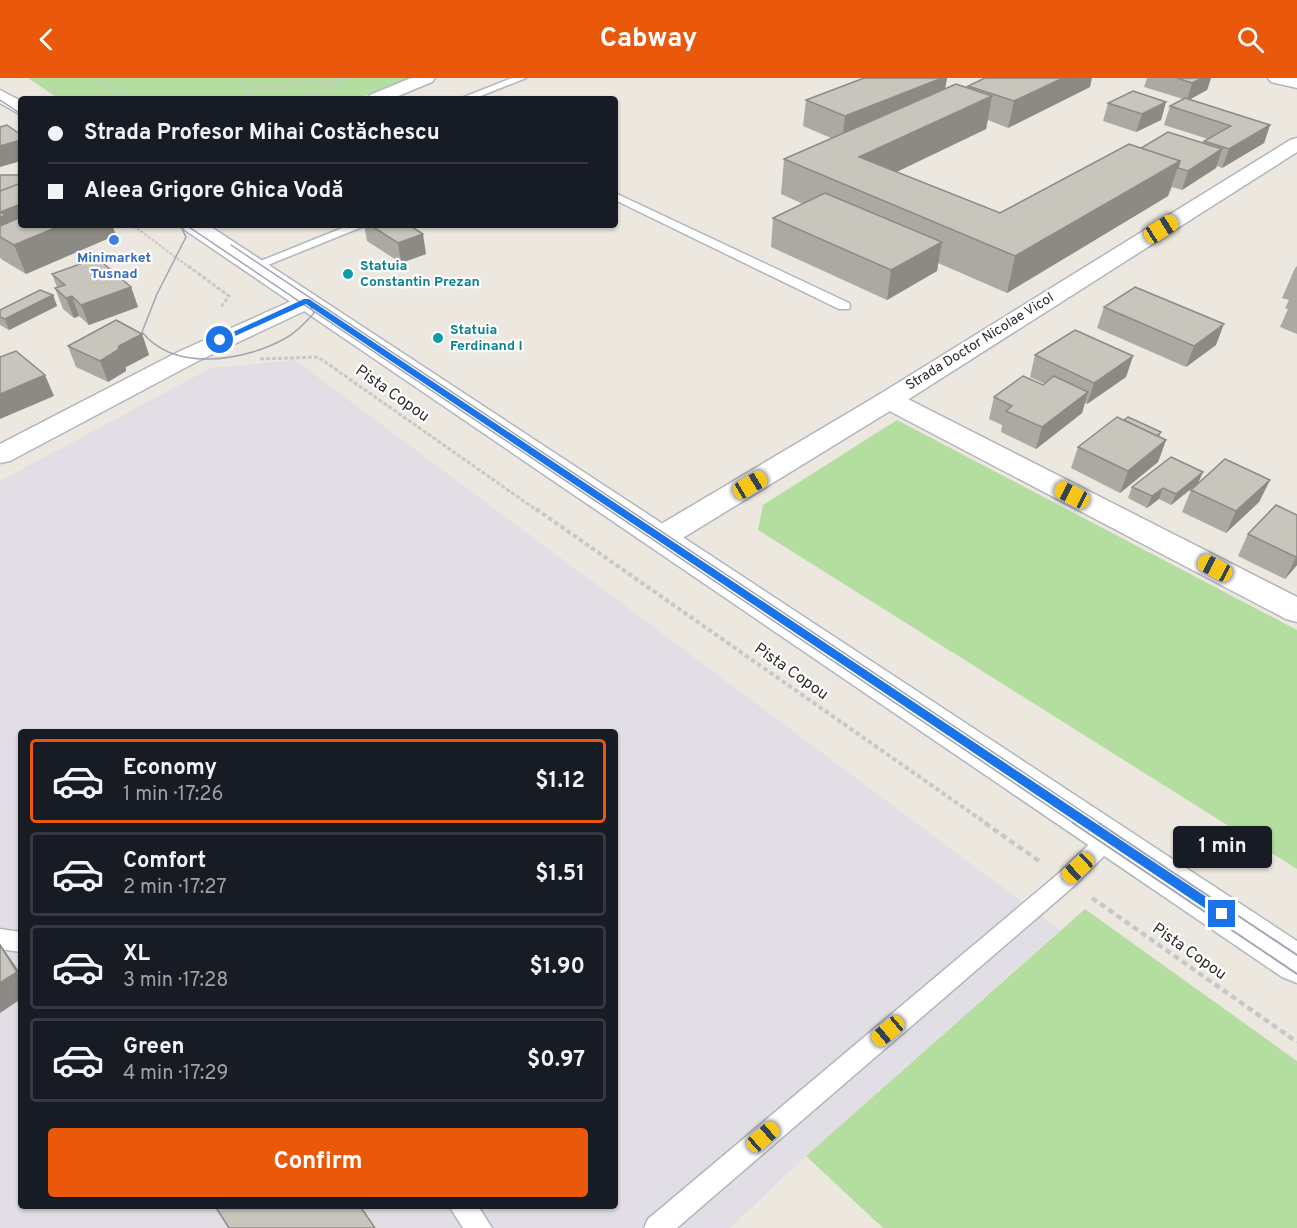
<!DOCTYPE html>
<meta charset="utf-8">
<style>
:root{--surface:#171b24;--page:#20242c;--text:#f1f3f6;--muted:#9ea1a6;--line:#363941;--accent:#ea580c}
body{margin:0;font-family:Overpass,sans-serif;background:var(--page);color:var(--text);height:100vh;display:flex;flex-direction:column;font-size:22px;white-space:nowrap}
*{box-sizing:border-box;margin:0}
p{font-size:20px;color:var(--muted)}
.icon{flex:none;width:33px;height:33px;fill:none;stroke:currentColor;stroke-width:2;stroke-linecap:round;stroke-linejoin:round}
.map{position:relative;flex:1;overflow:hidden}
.side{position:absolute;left:18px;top:651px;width:600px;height:480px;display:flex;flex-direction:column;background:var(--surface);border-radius:6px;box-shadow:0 2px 4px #0004}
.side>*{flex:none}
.top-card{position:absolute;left:18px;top:18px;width:600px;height:132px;border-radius:6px;box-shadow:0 2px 4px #0004;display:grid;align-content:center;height:132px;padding:0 30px;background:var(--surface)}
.end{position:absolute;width:27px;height:27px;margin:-14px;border:8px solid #1a73e8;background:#fff;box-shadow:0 0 0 3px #fff}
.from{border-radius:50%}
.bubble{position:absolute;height:42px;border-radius:6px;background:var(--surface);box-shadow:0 2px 4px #0004;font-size:20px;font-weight:700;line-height:42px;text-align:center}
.car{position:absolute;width:18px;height:36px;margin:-18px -9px;border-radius:8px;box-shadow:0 0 4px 2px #0007;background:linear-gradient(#f5c518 24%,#345 0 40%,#f5c518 0 76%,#345 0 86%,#f5c518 0)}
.top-card b{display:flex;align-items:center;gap:21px;height:57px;font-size:22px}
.top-card b+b{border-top:2px solid var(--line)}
.top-card i{width:15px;height:15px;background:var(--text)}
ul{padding:10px 0 0;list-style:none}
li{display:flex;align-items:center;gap:18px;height:84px;margin:0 12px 9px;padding:0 18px;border:3px solid var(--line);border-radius:6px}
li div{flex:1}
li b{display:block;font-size:22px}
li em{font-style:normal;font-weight:700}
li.selected{border-color:var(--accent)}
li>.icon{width:54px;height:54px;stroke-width:1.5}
.cta{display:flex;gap:12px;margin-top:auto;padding:12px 30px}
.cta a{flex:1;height:69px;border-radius:6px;background:var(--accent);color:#fff;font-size:24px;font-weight:700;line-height:69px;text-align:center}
header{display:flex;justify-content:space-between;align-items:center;height:78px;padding:0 30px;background:var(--accent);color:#fff;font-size:27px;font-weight:700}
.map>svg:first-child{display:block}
</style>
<header><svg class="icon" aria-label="back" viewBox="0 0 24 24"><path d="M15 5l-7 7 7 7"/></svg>Cabway<svg class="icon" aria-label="search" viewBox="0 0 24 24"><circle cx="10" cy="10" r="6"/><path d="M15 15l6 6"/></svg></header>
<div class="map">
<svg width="1297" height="1150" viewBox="0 0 1297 1150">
<rect width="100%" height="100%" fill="#ece7df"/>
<path fill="#e1dfe5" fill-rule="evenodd" d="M295,282L1060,852L806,1078L730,1150H0V403L211,290ZM21,654H615V1128H21Z"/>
<path fill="#b4dea0" d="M28,0H408L356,21H59Z
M897,342L1297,552V791L758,452L763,427Z
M1085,831L1297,983V1150H883L806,1078Z"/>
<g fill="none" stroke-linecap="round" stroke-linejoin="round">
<g stroke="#b2b5be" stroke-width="3">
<path id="service" d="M512,0H526L473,21H459Z
M615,115L849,225L850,228L849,231H839L615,122Z
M350,147H367L258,191L254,192L248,188Z
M1109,751L1116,754L1119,760L1116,766L1074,808L677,1150H644L648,1141L1058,796L1102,754Z
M0,851L21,854V874L0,871Z
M449,1128H478L492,1150H463Z"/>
</g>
<g stroke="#b2b5be" stroke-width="3">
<path id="minor" d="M411,0H435L432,4L391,21H367L370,17Z
M1268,0H1297V10L1271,4Z
M889,314L898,316L1297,519V544L1286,541L880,328L876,322L880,316Z"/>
</g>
<g stroke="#b2b5be" stroke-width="3">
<path id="tertiary" d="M1297,60V74L898,328L673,466L662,469L651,466L647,459L651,452L880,316L1290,62Z
M307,216L315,218L319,223L315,228L196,284L10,383L0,385V366L178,274Z"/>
</g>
<g stroke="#b2b5be" stroke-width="3">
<path id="secondary" d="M0,12L21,23V37L0,25Z
M182,147H208L1297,863V905L1282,899L185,152Z"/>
</g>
<path stroke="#c8c8c8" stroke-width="2" stroke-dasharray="3 1.5" stroke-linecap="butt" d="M94,0L127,21
M236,0L248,12
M247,21L248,12L350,0
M297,21L343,3
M124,147L138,151L190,190"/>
<path stroke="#c8c8c8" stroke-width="3" stroke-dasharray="4 2" stroke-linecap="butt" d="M188,188L229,218L221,229
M260,281L318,279L538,433"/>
<path stroke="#c8c8c8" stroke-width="4" stroke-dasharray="4.5 3" stroke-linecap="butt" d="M536,431L987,746"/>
<path stroke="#c8c8c8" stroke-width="4.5" stroke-dasharray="6 4" stroke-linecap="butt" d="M985,745L1039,783
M1092,820L1297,964"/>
<use href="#service" fill="#fff" fill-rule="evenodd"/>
<use href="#minor" fill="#fff" fill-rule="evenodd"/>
<use href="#tertiary" fill="#fff" fill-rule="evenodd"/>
<use href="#secondary" fill="#fff" fill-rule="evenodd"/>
<path stroke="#a2a4b4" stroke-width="1.5" d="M0,22L21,36
M180,147L186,159L157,216L142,254C175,295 245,283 286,260C297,254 306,244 314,235L311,229
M186,147L1075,746
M231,167L1101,746"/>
<path stroke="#a2a4b4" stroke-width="2" d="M1073,745L1297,896
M1099,745L1297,877"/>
</g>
<path fill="#aca9a3" d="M864,0H947L945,10L967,9L968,8L1090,9L1008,50L988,42L986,51L896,94L1000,135L1141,70L1203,65L1204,63L1208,61L1164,47L1170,28L1183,21L1144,9L1147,0H1211L1207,12L1189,21L1270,47L1264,65L1222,90L1217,88L1216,90L1182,112L1172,109L1168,118L1007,215L938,185L937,193L887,222L771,169L773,140L803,126L781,116L784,81L831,60L803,48L806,22Z
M1166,24L1161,42L1136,54L1103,43L1108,25Z
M0,97L21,147L116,157L26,196L1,181L0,179Z
M364,147H409L426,176L401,185L367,163Z
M1297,188V256L1280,249L1288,231L1285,230L1289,222L1282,220L1295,190Z
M52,196L131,209L138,229L89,247L79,238L74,240L63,231L55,210L57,209Z
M53,217L57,228L9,252L0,247V232Z
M1104,229L1216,267L1186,289L1097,250Z
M142,256L149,277L126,289V293L108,304L76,289L68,268Z
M1035,277L1133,278L1126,299L1087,326L1085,325L1082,335L1036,371L1001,354L1002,347L989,341L994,319L1043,307L1045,306L1030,299Z
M1124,342L1161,354L1159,359L1166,362L1158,384L1120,415L1071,390L1078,369Z
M1203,394L1198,405L1270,402L1259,424L1226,455L1182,434L1191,412L1194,409L1171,427L1159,421L1147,430L1128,420L1132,409Z
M1297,437V487L1285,501L1238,478L1248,456Z"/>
<path fill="#8c8a84" d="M942,0H947L943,24L842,65L845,38Z
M1063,0H1092L1090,9L1008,50L1014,23Z
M1202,0H1211L1207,12L1187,23L1192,5Z
M992,18L986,51L859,112V79Z
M1166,24L1161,42L1136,54L1142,36Z
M1270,47L1264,65L1222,90L1229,71Z
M21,62V83L0,89V68Z
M1222,71L1216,90L1182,112L1188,93Z
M1180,83L1168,118L1007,215L1015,178Z
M21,108V147L0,159V117Z
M62,147H112L116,157L26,196L14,167Z
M423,156L426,176L401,185L398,165Z
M942,164L937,193L887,222L891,192Z
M131,209L138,229L89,247L81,227Z
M53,217L57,228L9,252L5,241Z
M72,218L79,238L74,240L66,220Z
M1224,246L1216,267L1186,289L1194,268Z
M142,256L149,277L126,289V293L108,304L100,283L119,268Z
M1133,278L1126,299L1087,326L1094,305Z
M45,297L54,318L0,341V316Z
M1088,314L1082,335L1036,371L1042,349Z
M1166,362L1158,384L1120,415L1128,393Z
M1203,394L1198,405L1171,427L1176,416Z
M1270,402L1259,424L1226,455L1236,433Z
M1163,410L1159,421L1147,430L1152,418Z
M1297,478V487L1285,501L1296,479Z
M0,866L21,896V921L0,935Z"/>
<path fill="#c8c5bd" stroke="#8c8a84" stroke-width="1.5" d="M864,0H942L845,38L806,22Z
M985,0H1063L1014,23L968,8Z
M1177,0H1202L1192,5Z
M956,6L992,18L859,79L1000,135L1129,66L1180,83L1015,178L784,81Z
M1133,13L1166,24L1142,36L1108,25Z
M1185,20L1270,47L1229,71L1204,63L1231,48L1170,28Z
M7,47L21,57V62L0,68V49Z
M1168,54L1222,71L1188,93L1178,90L1180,83L1141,70Z
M21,95V105L0,113V97H17Z
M21,105V126L0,134L6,137L0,139V113Z
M825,115L942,164L891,192L773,140Z
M21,139V147H62L14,167L0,159V148Z
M370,147H409L423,156L398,165Z
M97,180L131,209L81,227L72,218L66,220L55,210L65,207L52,196Z
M1135,209L1224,246L1194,268L1104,229Z
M40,212L53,217L5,241L0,239V232Z
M116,242L142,256L119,268L118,272L100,283L68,268Z
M1075,252L1133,278L1094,305L1035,277Z
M16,273L45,297L0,316V279Z
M1023,298L1043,307L1054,298L1088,314L1042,349L1006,333L1012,328L994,319Z
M1117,339L1166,362L1128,393L1078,369Z
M1128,339L1161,354L1157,358L1124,342Z
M1171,379L1203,394L1176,416L1163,410L1152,418L1132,409Z
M1225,381L1270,402L1236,433L1191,412Z
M1276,427L1297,437V478L1296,479L1248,456Z
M0,867L17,894L0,905Z
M215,1128H360L375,1150H229Z"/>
<path fill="#1a73e8" d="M304,221H309L1226,832V839H1218L306,226L222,264L216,262Z"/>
<circle fill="#3f7fe0" stroke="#fff" stroke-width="2" cx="114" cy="162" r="6"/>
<g fill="#0f9aa8" stroke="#fff" stroke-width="2">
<circle cx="348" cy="196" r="6"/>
<circle cx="438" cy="260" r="6"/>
</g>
<g text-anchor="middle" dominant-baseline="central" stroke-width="4.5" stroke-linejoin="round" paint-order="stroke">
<g font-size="14" font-weight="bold" fill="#366cbe" stroke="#fff">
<text x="114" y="180">Minimarket<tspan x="114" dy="16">Tusnad</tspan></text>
</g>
<g font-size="14" font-weight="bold" fill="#0d838f" stroke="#fff" text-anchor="start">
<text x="360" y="188">Statuia<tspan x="360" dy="16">Constantin Prezan</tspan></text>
<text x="450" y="252">Statuia<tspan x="450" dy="16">Ferdinand I</tspan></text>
</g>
<g font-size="14" fill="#2c2c2c" stroke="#fff">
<text transform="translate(980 264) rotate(-32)">Strada Doctor Nicolae Vicol</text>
</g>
<g font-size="16" fill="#2c2c2c" stroke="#fff">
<text transform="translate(392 316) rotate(35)">Pista Copou</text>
<text transform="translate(791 594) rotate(35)">Pista Copou</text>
<text transform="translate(1189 874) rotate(35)">Pista Copou</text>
</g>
</g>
</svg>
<i class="end from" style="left:220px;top:262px"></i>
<i class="end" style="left:1222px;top:836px"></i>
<div class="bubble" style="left:1173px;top:748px;width:99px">1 min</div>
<i class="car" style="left:1161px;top:151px;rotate:58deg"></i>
<i class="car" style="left:750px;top:407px;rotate:59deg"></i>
<i class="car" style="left:1072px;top:417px;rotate:297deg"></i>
<i class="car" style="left:1215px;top:490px;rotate:298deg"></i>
<i class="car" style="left:1078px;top:790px;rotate:227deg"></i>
<i class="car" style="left:888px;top:953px;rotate:230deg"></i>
<i class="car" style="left:763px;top:1059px;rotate:49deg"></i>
<div class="top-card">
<b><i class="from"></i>Strada Profesor Mihai Costăchescu</b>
<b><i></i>Aleea Grigore Ghica Vodă</b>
</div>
<section class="side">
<ul>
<li class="selected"><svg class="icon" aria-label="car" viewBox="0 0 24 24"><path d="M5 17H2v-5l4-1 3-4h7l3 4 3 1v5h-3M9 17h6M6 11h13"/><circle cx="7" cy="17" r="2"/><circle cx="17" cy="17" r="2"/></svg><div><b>Economy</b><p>1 min · 17:26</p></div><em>$1.12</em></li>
<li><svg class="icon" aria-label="car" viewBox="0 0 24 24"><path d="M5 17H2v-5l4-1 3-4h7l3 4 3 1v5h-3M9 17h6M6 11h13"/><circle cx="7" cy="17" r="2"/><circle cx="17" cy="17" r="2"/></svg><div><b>Comfort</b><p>2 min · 17:27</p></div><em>$1.51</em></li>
<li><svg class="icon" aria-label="car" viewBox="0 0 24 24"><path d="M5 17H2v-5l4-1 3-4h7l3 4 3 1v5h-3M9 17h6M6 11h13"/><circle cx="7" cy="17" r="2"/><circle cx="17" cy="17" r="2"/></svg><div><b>XL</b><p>3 min · 17:28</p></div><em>$1.90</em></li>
<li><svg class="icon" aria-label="car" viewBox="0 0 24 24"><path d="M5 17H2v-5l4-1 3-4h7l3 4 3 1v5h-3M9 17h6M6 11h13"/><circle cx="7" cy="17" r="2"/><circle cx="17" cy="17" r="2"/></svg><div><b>Green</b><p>4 min · 17:29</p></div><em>$0.97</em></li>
</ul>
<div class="cta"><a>Confirm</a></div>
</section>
</div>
